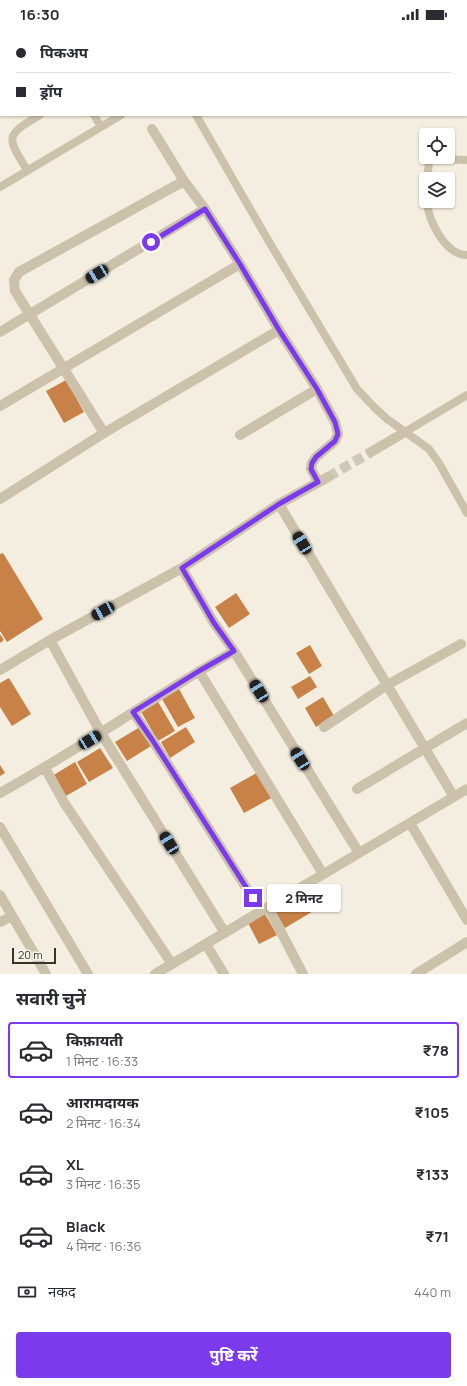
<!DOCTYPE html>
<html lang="hi">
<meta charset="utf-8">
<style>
:root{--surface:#fff;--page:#f2f2f3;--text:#2b2b33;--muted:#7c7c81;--line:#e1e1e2;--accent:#7c3aed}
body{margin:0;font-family:Manrope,"Noto Sans Devanagari",sans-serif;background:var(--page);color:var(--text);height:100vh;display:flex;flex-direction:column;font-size:15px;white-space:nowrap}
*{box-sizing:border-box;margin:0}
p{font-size:13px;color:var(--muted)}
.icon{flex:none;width:22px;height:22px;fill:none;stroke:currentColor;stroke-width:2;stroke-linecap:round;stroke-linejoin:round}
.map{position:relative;height:946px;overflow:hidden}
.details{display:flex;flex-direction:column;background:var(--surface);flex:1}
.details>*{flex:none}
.guide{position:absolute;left:0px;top:0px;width:467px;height:88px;box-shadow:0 1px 3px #0004;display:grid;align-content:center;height:88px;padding:0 16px;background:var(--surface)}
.fabs{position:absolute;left:419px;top:100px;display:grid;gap:8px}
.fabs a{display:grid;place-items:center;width:36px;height:36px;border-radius:4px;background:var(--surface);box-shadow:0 1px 3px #0004;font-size:20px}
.scale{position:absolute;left:12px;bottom:10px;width:44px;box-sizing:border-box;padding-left:4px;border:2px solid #39322a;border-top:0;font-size:11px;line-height:14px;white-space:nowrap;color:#39322a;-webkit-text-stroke:3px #fbf7ec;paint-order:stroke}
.end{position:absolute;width:18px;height:18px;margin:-9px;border:5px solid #7c3aed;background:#fff;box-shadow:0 0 0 2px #fff}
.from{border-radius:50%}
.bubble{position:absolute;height:28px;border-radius:4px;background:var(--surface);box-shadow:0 1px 3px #0004;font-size:13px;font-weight:700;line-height:28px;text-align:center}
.car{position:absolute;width:12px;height:24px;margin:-12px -6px;border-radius:5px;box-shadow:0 0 3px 1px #0007;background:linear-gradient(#222 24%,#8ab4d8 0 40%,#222 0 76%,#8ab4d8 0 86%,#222 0)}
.guide b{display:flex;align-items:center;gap:14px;height:38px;font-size:15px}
.guide b+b{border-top:1px solid var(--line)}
.guide i{width:10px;height:10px;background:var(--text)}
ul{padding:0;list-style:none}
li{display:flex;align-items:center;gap:12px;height:56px;margin:0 8px 6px;padding:0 8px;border:2px solid transparent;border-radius:4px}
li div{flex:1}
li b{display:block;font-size:15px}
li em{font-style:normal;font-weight:700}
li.selected{border-color:var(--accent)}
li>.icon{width:36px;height:36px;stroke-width:1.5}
h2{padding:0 16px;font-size:18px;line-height:48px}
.pay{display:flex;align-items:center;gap:10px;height:44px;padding:0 16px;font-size:15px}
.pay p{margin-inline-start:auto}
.button{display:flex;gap:8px;margin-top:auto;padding:8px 16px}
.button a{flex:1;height:46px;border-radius:4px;background:var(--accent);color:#fff;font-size:16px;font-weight:700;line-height:46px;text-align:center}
.status{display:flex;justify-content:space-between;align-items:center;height:28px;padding:0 20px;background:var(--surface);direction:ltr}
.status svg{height:11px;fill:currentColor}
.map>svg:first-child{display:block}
</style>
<div class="status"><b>16:30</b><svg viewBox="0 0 49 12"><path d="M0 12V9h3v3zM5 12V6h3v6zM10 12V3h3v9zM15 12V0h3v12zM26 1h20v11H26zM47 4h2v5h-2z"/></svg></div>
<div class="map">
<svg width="467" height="946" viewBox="0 0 467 946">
<rect width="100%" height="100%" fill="#f3eedf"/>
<path fill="#c88248" d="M66,352L84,384L64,395L46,363Z
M3,525L43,591L7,614L0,603V526Z
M236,565L250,586L229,600L215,579Z
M0,606L4,612L0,615Z
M310,617L322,638L309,646L296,625Z
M310,648L317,659L298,671L291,659Z
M9,650L31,686L12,698L0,679V655Z
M179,661L195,690L178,699L162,671Z
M323,669L334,688L316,699L305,680Z
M157,672L175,703L158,713L140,682Z
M140,699L151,718L127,733L115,714Z
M186,699L195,714L170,730L161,714Z
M100,720L113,740L89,754L77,734Z
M75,734L87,756L64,769L52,748Z
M0,737L5,745L0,748Z
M258,744L273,769L244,785L230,760Z
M309,860L320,879L285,900L273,881Z
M265,886L277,907L259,916L248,895Z"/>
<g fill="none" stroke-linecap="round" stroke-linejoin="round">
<path stroke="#cec8bb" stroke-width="10" stroke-dasharray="10 5" stroke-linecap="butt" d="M328,449L371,424"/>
<path stroke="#ccc1aa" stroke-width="8" d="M146,0V1
M452,1V0
M94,87L101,99
M196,87L268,212L357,361L374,379L387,391L429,421L439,435L467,485
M27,142C7,109 4,108 40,87
M427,151L429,135L432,131L467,132
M0,159L121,87
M427,173C428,192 445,227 467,227
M405,404L467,367"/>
<path stroke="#ccc1aa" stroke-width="10" d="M152,101L184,153L205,181L240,236L279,302L317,361L335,394L338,406L335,413L316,429L312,435L311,441L318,454
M0,304L205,181
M0,378L240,236
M104,405L15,263L14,252L19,244L184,153
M240,407L317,361
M371,424L405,404
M0,471L104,405L279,302
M279,476L454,769
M182,540L214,595L234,623L359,825
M50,612L101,705L225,905
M0,642L50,612L182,540L279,476L328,449
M199,643L323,846
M133,684L153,713L261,883
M324,699L387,657L461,616
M45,740L65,776L172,936
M357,761L467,695
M0,765C80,721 154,668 234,623
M410,795L467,892
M0,799L88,946
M0,867L46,946
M268,879L303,946
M0,894L12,888
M206,916L224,946
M155,946L467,761
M416,946L467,914"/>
</g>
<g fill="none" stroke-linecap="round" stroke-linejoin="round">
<path stroke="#7c3aed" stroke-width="5" d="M151,214L205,181L240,236L279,302L317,361L335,394L338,406L335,413L316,429L312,435L311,441L318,454L279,476L182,540L214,595L234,623L199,643L133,684L153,713L253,870"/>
</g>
</svg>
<div class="fabs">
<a><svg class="icon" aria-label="locate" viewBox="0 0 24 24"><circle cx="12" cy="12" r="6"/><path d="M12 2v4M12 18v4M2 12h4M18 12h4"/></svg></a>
<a><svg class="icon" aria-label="layers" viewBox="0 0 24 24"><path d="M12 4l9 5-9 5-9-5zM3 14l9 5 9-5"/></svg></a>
</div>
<div class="scale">20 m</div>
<i class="end from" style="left:151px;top:214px"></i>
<i class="end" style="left:253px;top:870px"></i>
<div class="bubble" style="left:267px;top:856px;width:74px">2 मिनट</div>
<i class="car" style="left:97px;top:246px;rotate:239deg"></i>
<i class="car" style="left:302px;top:515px;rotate:329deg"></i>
<i class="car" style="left:103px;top:583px;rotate:241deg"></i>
<i class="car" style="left:259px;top:663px;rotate:328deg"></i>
<i class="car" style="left:90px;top:712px;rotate:59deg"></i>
<i class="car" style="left:300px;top:731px;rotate:328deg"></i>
<i class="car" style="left:169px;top:815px;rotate:328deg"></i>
<div class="guide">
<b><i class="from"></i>पिकअप</b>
<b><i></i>ड्रॉप</b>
</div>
</div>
<section class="details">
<h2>सवारी चुनें</h2>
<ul>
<li class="selected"><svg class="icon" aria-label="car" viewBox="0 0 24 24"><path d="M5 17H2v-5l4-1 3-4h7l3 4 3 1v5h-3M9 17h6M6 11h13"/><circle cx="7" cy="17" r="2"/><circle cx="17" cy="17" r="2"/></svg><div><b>किफ़ायती</b><p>1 मिनट · 16:33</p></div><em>₹78</em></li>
<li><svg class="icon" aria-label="car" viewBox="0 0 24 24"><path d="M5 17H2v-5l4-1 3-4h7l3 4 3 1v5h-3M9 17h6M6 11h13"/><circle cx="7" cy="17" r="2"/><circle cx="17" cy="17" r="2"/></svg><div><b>आरामदायक</b><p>2 मिनट · 16:34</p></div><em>₹105</em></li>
<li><svg class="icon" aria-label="car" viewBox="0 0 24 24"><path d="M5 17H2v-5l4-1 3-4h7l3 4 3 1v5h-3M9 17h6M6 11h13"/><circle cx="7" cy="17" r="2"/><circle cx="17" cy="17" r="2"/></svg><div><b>XL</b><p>3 मिनट · 16:35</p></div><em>₹133</em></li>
<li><svg class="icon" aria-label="car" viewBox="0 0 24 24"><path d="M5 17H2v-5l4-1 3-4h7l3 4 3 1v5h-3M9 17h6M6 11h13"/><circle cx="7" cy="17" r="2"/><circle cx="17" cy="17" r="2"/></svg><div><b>Black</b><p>4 मिनट · 16:36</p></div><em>₹71</em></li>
</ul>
<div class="pay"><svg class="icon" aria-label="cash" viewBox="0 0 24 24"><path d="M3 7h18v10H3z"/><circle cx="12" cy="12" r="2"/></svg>नकद<p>440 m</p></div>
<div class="button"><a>पुष्टि करें</a></div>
</section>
